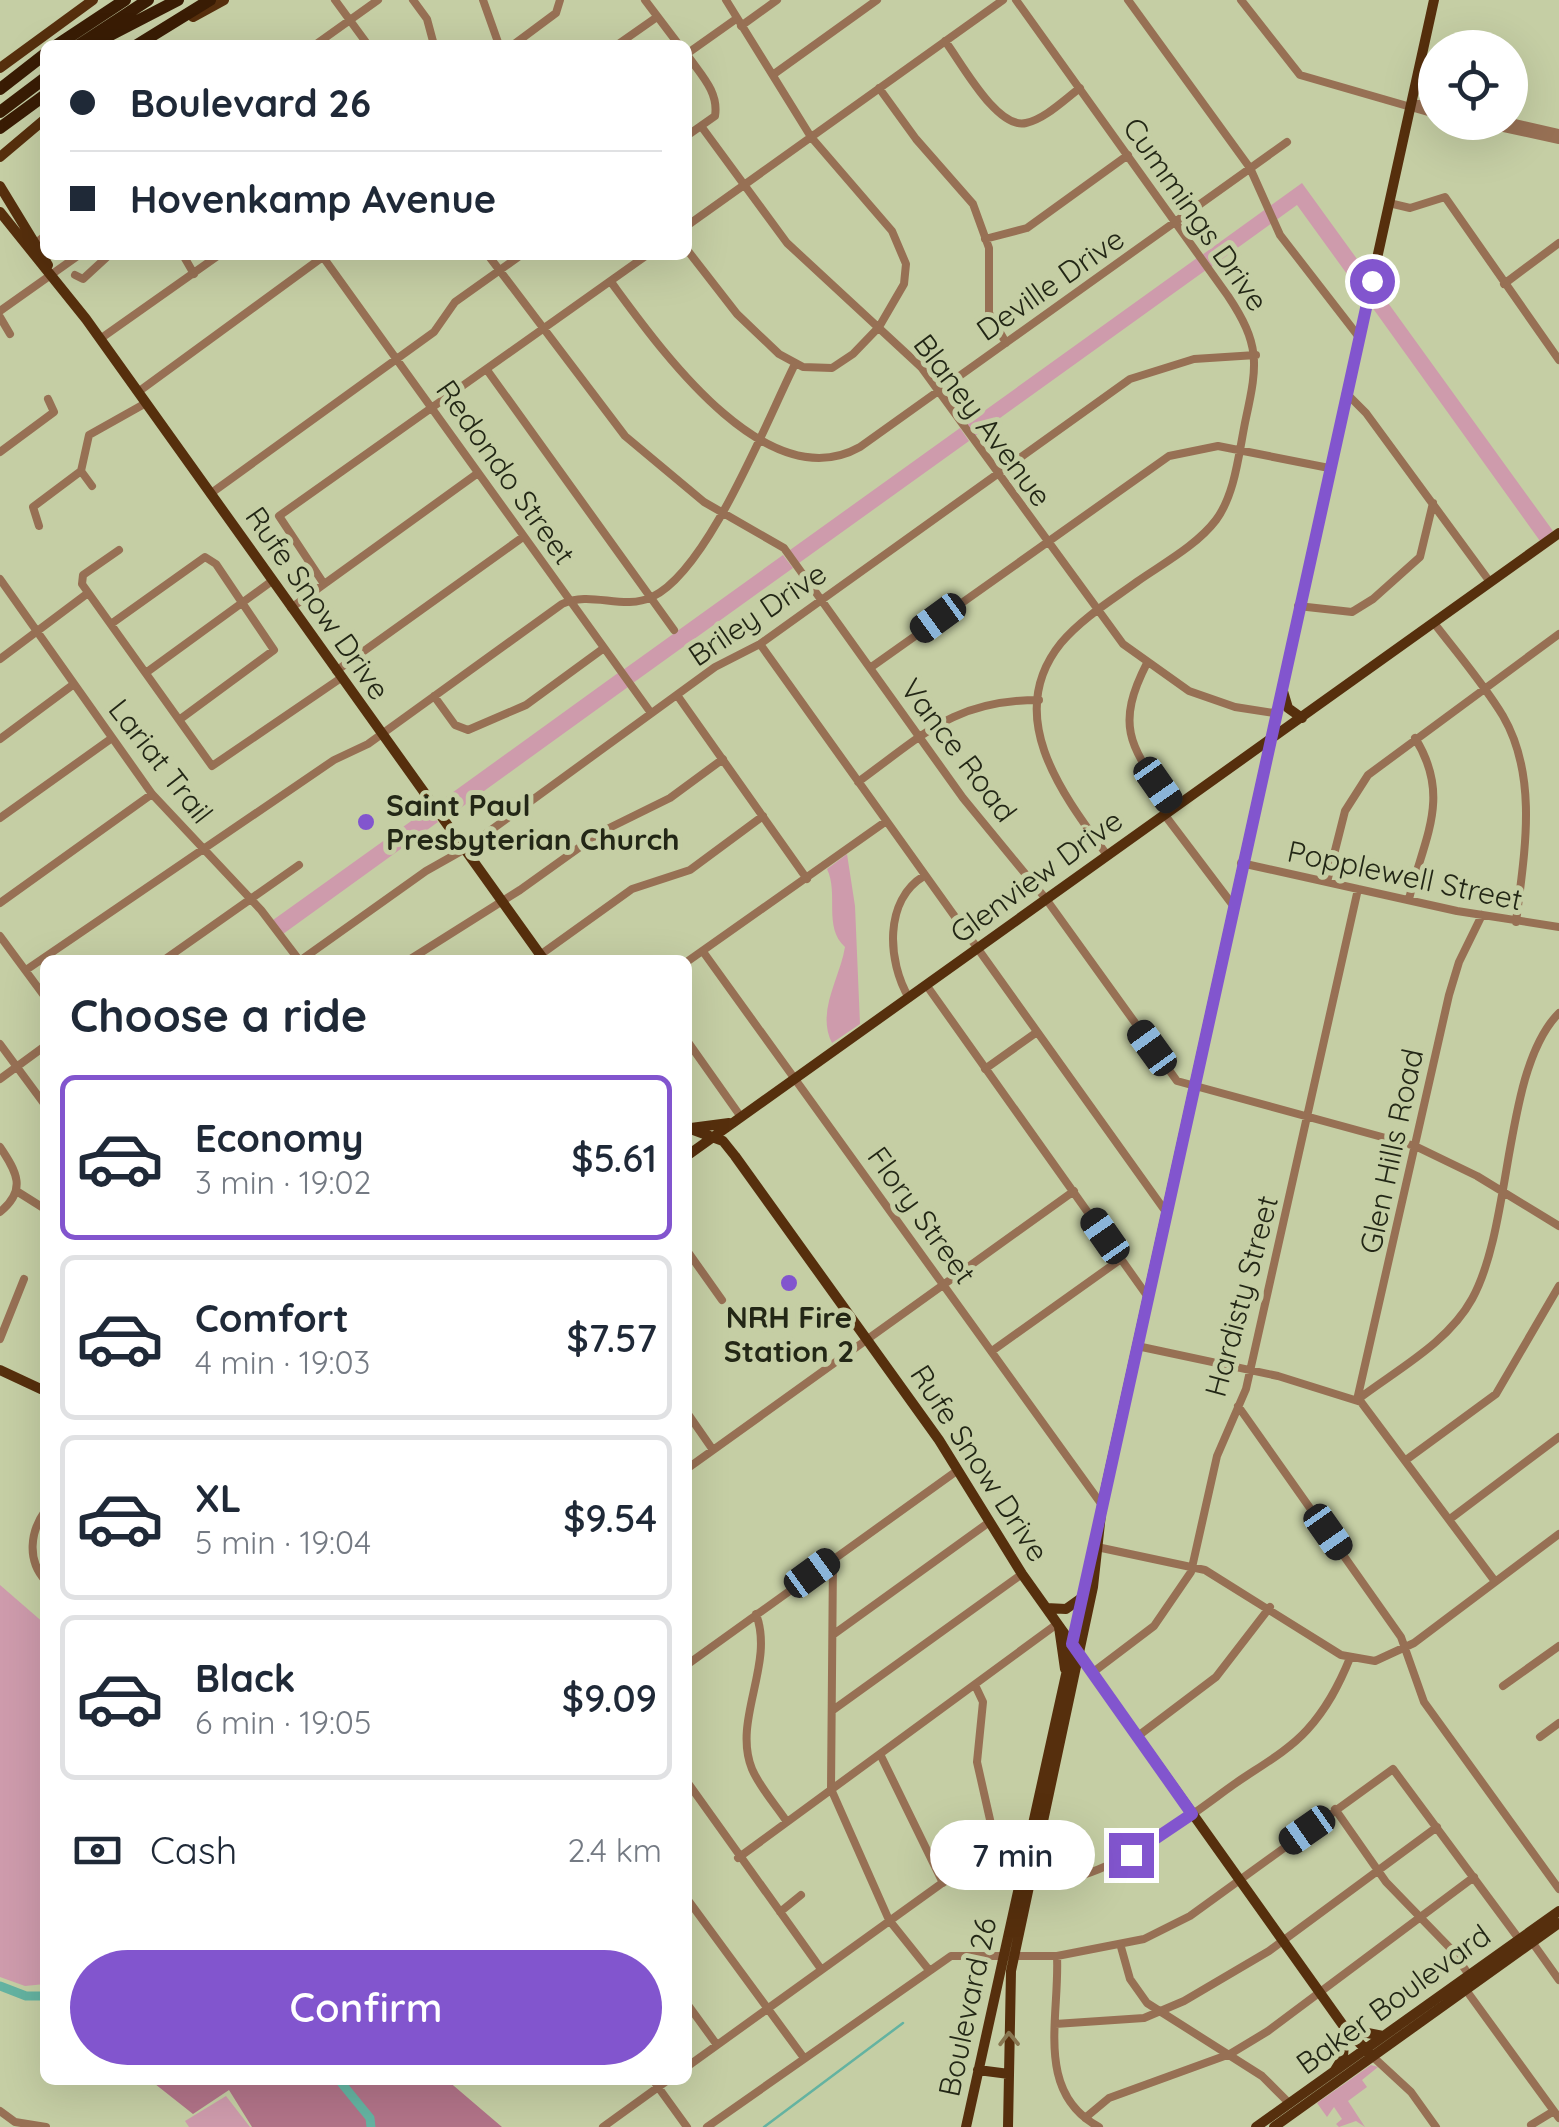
<!DOCTYPE html>
<meta charset="utf-8">
<style>
:root{--surface:#fff;--page:#f6f6f7;--text:#1f2937;--muted:#747a83;--line:#e0e1e3;--accent:#8255ce}
body{margin:0;font-family:Quicksand,sans-serif;background:var(--page);color:var(--text);height:100vh;display:flex;flex-direction:column;font-size:38px;white-space:nowrap}
*{box-sizing:border-box;margin:0}
p{font-size:32px;color:var(--muted)}
.icon{flex:none;width:55px;height:55px;fill:none;stroke:currentColor;stroke-width:2;stroke-linecap:round;stroke-linejoin:round}
.map{position:relative;flex:1;overflow:hidden}
.side{position:absolute;left:40px;top:955px;width:652px;height:1130px;display:flex;flex-direction:column;background:var(--surface);border-radius:15px;box-shadow:0 10px 40px #0002}
.side>*{flex:none}
.top-card{position:absolute;left:40px;top:40px;width:652px;height:220px;border-radius:15px;box-shadow:0 10px 40px #0002;display:grid;align-content:center;height:220px;padding:0 30px;background:var(--surface)}
.buttons{position:absolute;left:1418px;top:30px;display:grid;gap:20px}
.buttons a{display:grid;place-items:center;width:110px;height:110px;border-radius:50%;background:var(--surface);box-shadow:0 10px 40px #0002;font-size:50px}
.end{position:absolute;width:45px;height:45px;margin:-22px;border:12px solid #8255ce;background:#fff;box-shadow:0 0 0 5px #fff}
.from{border-radius:50%}
.bubble{position:absolute;height:70px;border-radius:35px;background:var(--surface);box-shadow:0 10px 40px #0002;font-size:32px;font-weight:600;line-height:70px;text-align:center}
.car{position:absolute;width:30px;height:60px;margin:-30px -15px;border-radius:12px;box-shadow:0 0 8px 2px #0007;background:linear-gradient(#222 24%,#8ab4d8 0 40%,#222 0 76%,#8ab4d8 0 86%,#222 0)}
.top-card b{display:flex;align-items:center;gap:35px;height:95px;font-size:38px}
.top-card b+b{border-top:2px solid var(--line)}
.top-card i{width:25px;height:25px;background:var(--text)}
ul{padding:0;list-style:none}
li{display:flex;align-items:center;gap:30px;height:165px;margin:0 20px 15px;padding:0 10px;border:5px solid var(--line);border-radius:15px}
li div{flex:1}
li b{display:block;font-size:38px}
li em{font-style:normal;font-weight:600}
li.current{border-color:var(--accent)}
li>.icon{width:90px;height:90px;stroke-width:1.5}
h2{padding:0 30px;font-size:45px;line-height:120px}
.pay{display:flex;align-items:center;gap:25px;height:110px;padding:0 30px;font-size:38px}
.pay p{margin-inline-start:auto}
.cta{display:flex;gap:20px;margin-top:auto;padding:20px 30px}
.cta a{flex:1;height:115px;border-radius:60px;background:var(--accent);color:#fff;font-size:40px;font-weight:600;line-height:115px;text-align:center}
.map>svg:first-child{display:block}
</style>
<div class="map">
<svg width="1559" height="2127" viewBox="0 0 1559 2127">
<rect width="100%" height="100%" fill="#c5cea4"/>
<path fill="#ce9bac" d="M1302,183L1357,259L1367,262L1360,292L1297,205L1211,267L1202,255Z
M1197,258L1206,270L975,436L966,424Z
M1378,289L1553,531L1540,541L1372,307Z
M960,428L969,441L799,563L790,550Z
M783,555L793,568L633,683L623,670Z
M618,673L628,687L448,817L438,803Z
M428,809L438,822L283,934L273,920Z
M847,854L855,906L860,1024L832,1043C816,1012 840,978 845,947C823,927 839,894 827,869Z
M0,1585L45,1624V1984L25,1986L0,1977Z
M1371,2065L1378,2067L1362,2080L1367,2087L1348,2101L1365,2127L1356,2121L1339,2127L1336,2124L1342,2119L1334,2107L1327,2117L1317,2103Z
M226,2096L250,2127H189L185,2121Z"/>
<path fill="#b17388" d="M150,2080H447L502,2127H252L229,2090L193,2114Z"/>
<g fill="none" stroke-linecap="round" stroke-linejoin="round">
<path stroke="#64b3a1" stroke-width="2.5" d="M764,2127L903,2023"/>
<path stroke="#64b3a1" stroke-width="9" d="M0,1986L26,1996H45
M339,2080L370,2118L371,2127"/>
<path stroke="#977054" stroke-width="8" d="M335,0L368,45
M413,0L427,19L434,45
M483,0L499,45
M645,0L679,45
M1016,0L1228,296C1260,344 1258,363 1246,418C1239,450 1236,493 1216,520C1197,545 1164,563 1138,581C1112,600 1082,618 1061,643C1002,716 1063,795 1107,855
M1128,0L1250,168L1280,235L1359,337
M1241,0L1300,75L1435,114
M741,26L777,0
M945,41C961,62 997,130 1026,123C1045,119 1065,99 1080,88
M315,45L378,0
M513,45L556,13L560,0
M617,45L657,17
M688,53L736,19
M688,56C701,75 719,92 715,116L688,135
M774,74L877,0
M879,88L916,139L973,204L989,248V313L1006,343
M1411,104H1435
M1476,122L1559,140
M1510,122L1559,133
M701,126L787,243L921,367L1123,644L1189,691L1235,707L1274,713
M1389,203L1410,208L1445,197L1559,360
M688,225L1003,0
M985,239L1027,228L1128,155
M36,243L45,236
M688,251L737,314L779,354L803,367L832,368L853,354L879,327L904,284L906,264L892,231L811,137L726,0
M183,255L194,274
M488,255L625,436L704,502L784,548L963,798L1046,899L1177,1081L1415,1146L1477,1176L1559,1226
M323,257L651,713
M75,275L83,279L109,255
M611,282C659,347 766,500 860,447L1287,142
M1504,284L1559,243
M0,311L79,255
M0,317L10,334
M100,339L219,255
M487,370L674,630
M138,392L324,256
M1346,393L1366,413L1490,582
M0,452L54,412L48,399
M81,471L92,486
M210,494L434,332L455,302L521,255
M39,526L33,507L81,471L89,435L146,403
M119,550L83,575L82,584L212,766L341,678
M0,579L152,794L261,910L299,960
M324,584L279,516L647,255
M1298,606L1352,612L1373,599L1420,557L1433,503
M291,608L478,473
M1434,623C1457,653 1483,683 1503,716C1539,778 1524,855 1516,922
M111,624L205,557L216,564L274,650L179,720
M760,644L1166,1212
M0,659L88,593
M1147,663C1112,731 1134,750 1173,807
M870,668L1169,456L1218,446L1329,468
M336,671L523,537
M147,672L272,581
M677,695L807,879
M434,696L455,725L468,730L526,705L604,648
M0,739L74,684
M858,782C923,735 954,700 1039,700
M1164,814L1232,904
M0,818L112,738
M1241,863L1457,911L1559,927
M1327,882L1345,811L1368,775L1559,634
M1409,899C1424,838 1452,797 1415,738
M0,903L152,794
M0,936L45,997
M704,953L1102,1505
M540,955L632,889L690,870L763,816
M164,960L299,865
M301,960L426,871L465,849L715,667L760,644L1130,379L1194,359L1256,355
M409,960L520,890L601,832L670,798L723,759
M688,961L885,822
M26,970L334,760L368,744L562,604C591,590 623,611 652,597C708,571 766,422 795,364
M927,986L1148,1297
M909,998C887,961 884,900 924,876
M688,1042L741,1117
M0,1044L45,1105
M985,1069L1037,1032
M0,1079L45,1046
M0,1147C17,1172 27,1190 0,1212
M18,1192L45,1209
M688,1252L722,1300
M0,1339L24,1279
M1137,1346L1278,1376L1361,1402L1494,1580
M992,1351L1121,1259
M1357,1400L1449,995L1459,962L1482,915
M1357,1400C1396,1370 1448,1343 1472,1299C1513,1225 1503,1069 1559,1013
M1238,1406L1401,1637L1424,1702L1559,1889
M688,1414L713,1450
M1406,1460L1496,1394L1559,1286
M688,1468L1074,1191
M45,1511C30,1532 27,1560 45,1580
M1450,1519L1559,1437
M1097,1547L1205,1570L1341,1655L1375,1661L1414,1643L1559,1534
M833,1558L831,1789L889,1920L929,1970
M756,1614C775,1664 732,1720 752,1769C760,1788 776,1805 787,1822
M834,1634L988,1523
M688,1664L958,1470
M688,1669V1685
M1092,1673L1154,1626L1191,1572L1217,1456L1246,1389L1358,889
M975,1685L983,1702L977,1762L1000,1864C1058,1923 1185,1819 1233,1785C1257,1768 1287,1752 1307,1730C1327,1708 1339,1685 1350,1658
M1503,1686L1559,1646
M833,1710L1022,1574
M1138,1736L1216,1677L1270,1607
M1540,1737L1559,1723
M880,1754L943,1883
M688,1783L821,1969
M1335,1809L1386,1882L1451,1949L1469,1975L1466,1990L1559,2118
M738,1858L1057,1624
M688,1900L804,2058
M780,1912L801,1895
M1532,1942L1559,1980
M1121,1947L1130,1979L1147,2003L1262,2076L1290,2104
M1057,1956C1060,2017 1034,2092 1099,2127
M688,2005L717,2045
M1055,2024L1144,2018L1184,2001L1269,1951L1437,1827
M1372,2056L1411,2092L1436,2127
M688,2066L995,1845
M653,2080L687,2127
M0,2111L15,2122L46,2127
M1085,2118L1109,2098L1230,2054L1268,2031L1474,1877
M1531,2125L1554,2111
M603,2127L668,2080
M707,2127L951,1956H1057L1144,1939L1190,1916L1393,1769L1519,1939"/>
<path stroke="#562f0d" stroke-width="10" d="M193,17L224,0
M0,68L93,0
M0,157L45,119
M0,186L48,265
M0,212L86,319L544,960
M1282,688L1288,708L1302,718
M688,1128L723,1141L735,1156L939,1440L1022,1574L1345,2028L1372,2056
M691,1128L729,1123
M688,1155L1559,533
M0,1370L45,1391
M1046,1608L1066,1609L1080,1599
M1059,1627L1065,1669
M1347,2029L1383,2036
M978,2070L1009,2074
M1335,2070L1343,2057L1345,2029
M966,2127L1092,1557
M1008,2127L1011,1971L1093,1587L1102,1505L1434,0
M1256,2127L1559,1911
M1274,2127L1559,1923"/>
<path stroke="#391c04" stroke-width="12" d="M57,45L125,0
M79,45L148,0
M91,45L178,0
M137,45L210,0
M0,89L45,54
M0,112L45,78
M0,128L45,95"/>
</g>
<defs><path id="oneway-chevron" d="M-2-3.5L2.5 0L-2 3.5" fill="none" stroke-width="1.6" stroke-linecap="round" stroke-linejoin="round" transform="scale(2.5)"/></defs>
<use stroke="#887751" href="#oneway-chevron" transform="translate(1009 2039) rotate(-91)"/>
<g fill="none" stroke-linecap="round" stroke-linejoin="round">
<path stroke="#8255ce" stroke-width="12" d="M1131,1855L1192,1814L1072,1644L1372,281"/>
</g>
<g fill="#8255ce" stroke="#c5cea4" stroke-width="4">
<circle cx="366" cy="822" r="10"/>
<circle cx="789" cy="1283" r="10"/>
</g>
<g text-anchor="middle" dominant-baseline="central" stroke-width="10" stroke-linejoin="round" paint-order="stroke">
<g font-size="30" fill="#232716" stroke="#c5cea4">
<text transform="translate(1196 214) rotate(55)">Cummings Drive</text>
<text transform="translate(1050 284) rotate(-35)">Deville Drive</text>
<text transform="translate(983 420) rotate(53)">Blaney Avenue</text>
<text transform="translate(506 472) rotate(55)">Redondo Street</text>
<text transform="translate(318 603) rotate(55)">Rufe Snow Drive</text>
<text transform="translate(757 614) rotate(-34)">Briley Drive</text>
<text transform="translate(959 750) rotate(53)">Vance Road</text>
<text transform="translate(161 761) rotate(52)">Lariat Trail</text>
<text transform="translate(1405 875) rotate(12)">Popplewell Street</text>
<text transform="translate(1036 876) rotate(-36)">Glenview Drive</text>
<text transform="translate(1391 1151) rotate(-78)">Glen Hills Road</text>
<text transform="translate(922 1215) rotate(54)">Flory Street</text>
<text transform="translate(1241 1296) rotate(-75)">Hardisty Street</text>
<text transform="translate(980 1463) rotate(57)">Rufe Snow Drive</text>
<text transform="translate(1393 1999) rotate(-36)">Baker Boulevard</text>
<text transform="translate(967 2007) rotate(-78)">Boulevard 26</text>
</g>
<g font-size="30" font-weight="bold" fill="#232716" stroke="#c5cea4" text-anchor="start">
<text x="386" y="805">Saint Paul<tspan x="386" dy="34">Presbyterian Church</tspan></text>
<text x="789" y="1317" text-anchor="middle">NRH Fire<tspan x="789" dy="34">Station 2</tspan></text>
</g>
</g>
</svg>
<div class="buttons">
<a><svg class="icon" aria-label="locate" viewBox="0 0 24 24"><circle cx="12" cy="12" r="6"/><path d="M12 2v4M12 18v4M2 12h4M18 12h4"/></svg></a>
</div>
<i class="end from" style="left:1372px;top:281px"></i>
<i class="end" style="left:1131px;top:1855px"></i>
<div class="bubble" style="left:930px;top:1820px;width:165px">7 min</div>
<i class="car" style="left:938px;top:618px;rotate:234deg"></i>
<i class="car" style="left:1158px;top:785px;rotate:145deg"></i>
<i class="car" style="left:1152px;top:1048px;rotate:324deg"></i>
<i class="car" style="left:1105px;top:1236px;rotate:325deg"></i>
<i class="car" style="left:1328px;top:1532px;rotate:145deg"></i>
<i class="car" style="left:812px;top:1573px;rotate:54deg"></i>
<i class="car" style="left:1307px;top:1830px;rotate:235deg"></i>
<div class="top-card">
<b><i class="from"></i>Boulevard 26</b>
<b><i></i>Hovenkamp Avenue</b>
</div>
<section class="side">
<h2>Choose a ride</h2>
<ul>
<li class="current"><svg class="icon" aria-label="car" viewBox="0 0 24 24"><path d="M5 17H2v-5l4-1 3-4h7l3 4 3 1v5h-3M9 17h6M6 11h13"/><circle cx="7" cy="17" r="2"/><circle cx="17" cy="17" r="2"/></svg><div><b>Economy</b><p>3 min · 19:02</p></div><em>$5.61</em></li>
<li><svg class="icon" aria-label="car" viewBox="0 0 24 24"><path d="M5 17H2v-5l4-1 3-4h7l3 4 3 1v5h-3M9 17h6M6 11h13"/><circle cx="7" cy="17" r="2"/><circle cx="17" cy="17" r="2"/></svg><div><b>Comfort</b><p>4 min · 19:03</p></div><em>$7.57</em></li>
<li><svg class="icon" aria-label="car" viewBox="0 0 24 24"><path d="M5 17H2v-5l4-1 3-4h7l3 4 3 1v5h-3M9 17h6M6 11h13"/><circle cx="7" cy="17" r="2"/><circle cx="17" cy="17" r="2"/></svg><div><b>XL</b><p>5 min · 19:04</p></div><em>$9.54</em></li>
<li><svg class="icon" aria-label="car" viewBox="0 0 24 24"><path d="M5 17H2v-5l4-1 3-4h7l3 4 3 1v5h-3M9 17h6M6 11h13"/><circle cx="7" cy="17" r="2"/><circle cx="17" cy="17" r="2"/></svg><div><b>Black</b><p>6 min · 19:05</p></div><em>$9.09</em></li>
</ul>
<div class="pay"><svg class="icon" aria-label="cash" viewBox="0 0 24 24"><path d="M3 7h18v10H3z"/><circle cx="12" cy="12" r="2"/></svg>Cash<p>2.4 km</p></div>
<div class="cta"><a>Confirm</a></div>
</section>
</div>
